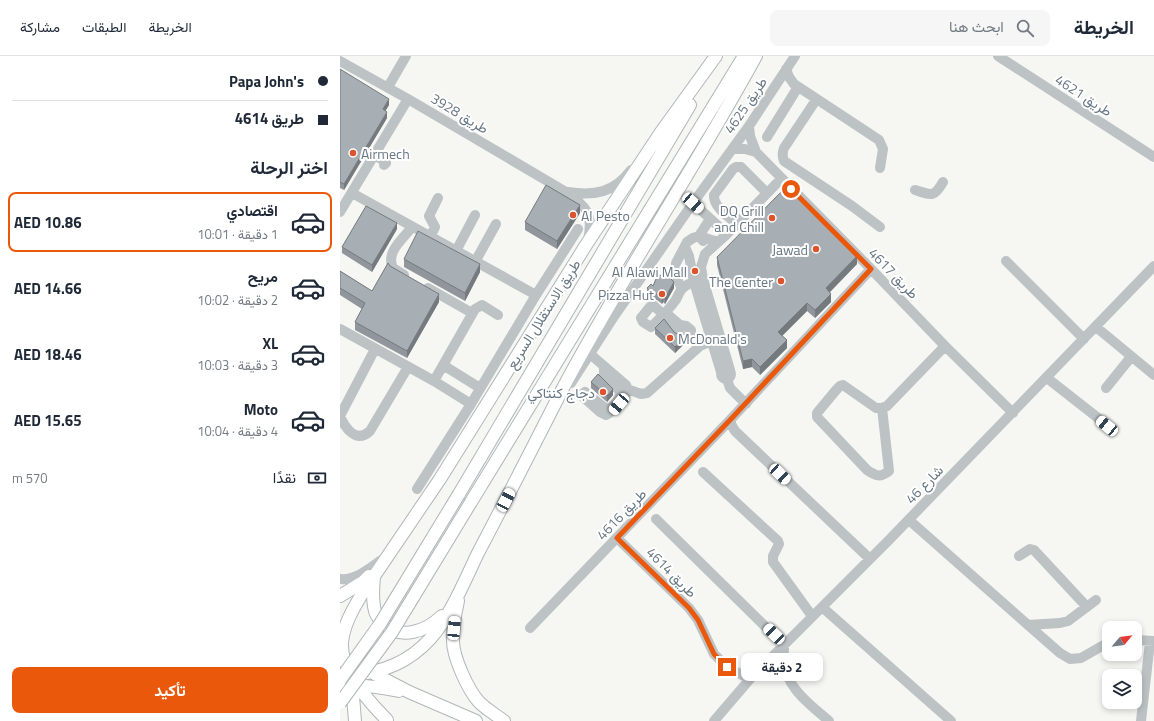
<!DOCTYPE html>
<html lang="ar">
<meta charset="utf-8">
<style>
:root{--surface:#fff;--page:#f6f6f7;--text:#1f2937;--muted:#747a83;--line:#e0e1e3;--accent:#ea580c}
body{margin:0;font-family:"Titillium Web",Vazirmatn,sans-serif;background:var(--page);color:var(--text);direction:rtl;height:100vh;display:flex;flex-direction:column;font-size:15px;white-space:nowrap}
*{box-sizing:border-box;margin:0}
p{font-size:13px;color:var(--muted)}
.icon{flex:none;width:22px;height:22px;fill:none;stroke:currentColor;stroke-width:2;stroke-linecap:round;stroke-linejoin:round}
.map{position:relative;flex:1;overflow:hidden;direction:ltr}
.panel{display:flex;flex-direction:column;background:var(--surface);width:340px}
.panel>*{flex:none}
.banner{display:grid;align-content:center;height:88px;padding:0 12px;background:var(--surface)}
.needle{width:26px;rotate:61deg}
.controls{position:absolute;left:762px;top:565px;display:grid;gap:8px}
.controls a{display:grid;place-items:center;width:40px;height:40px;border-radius:8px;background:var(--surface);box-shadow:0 2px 6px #0003;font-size:20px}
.end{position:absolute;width:18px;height:18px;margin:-9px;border:5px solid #ea580c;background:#fff;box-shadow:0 0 0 2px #fff}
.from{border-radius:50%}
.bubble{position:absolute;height:28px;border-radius:8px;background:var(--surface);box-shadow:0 2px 6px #0003;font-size:13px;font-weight:700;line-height:28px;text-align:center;direction:rtl}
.car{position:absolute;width:12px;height:24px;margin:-12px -6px;border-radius:5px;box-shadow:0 0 3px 1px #0007;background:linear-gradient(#fff 24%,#345 0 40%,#fff 0 76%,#345 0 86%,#fff 0)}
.banner b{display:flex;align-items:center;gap:14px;height:38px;font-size:15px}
.banner b+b{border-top:1px solid var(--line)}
.banner i{width:10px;height:10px;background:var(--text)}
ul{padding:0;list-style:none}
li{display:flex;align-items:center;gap:12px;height:60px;margin:0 8px 6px;padding:0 4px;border:2px solid transparent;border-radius:8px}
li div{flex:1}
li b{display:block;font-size:15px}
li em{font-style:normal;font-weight:700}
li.on{border-color:var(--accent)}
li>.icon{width:36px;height:36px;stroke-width:1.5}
h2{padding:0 12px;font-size:18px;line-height:48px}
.pay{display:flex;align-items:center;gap:10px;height:44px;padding:0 12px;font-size:15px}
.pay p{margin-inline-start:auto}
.button{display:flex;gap:8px;margin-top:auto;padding:8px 12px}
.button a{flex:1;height:46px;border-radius:8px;background:var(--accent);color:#fff;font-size:16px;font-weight:700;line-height:46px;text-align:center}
header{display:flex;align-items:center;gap:24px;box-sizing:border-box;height:56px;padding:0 20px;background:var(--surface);border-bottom:1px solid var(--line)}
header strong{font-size:19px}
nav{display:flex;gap:22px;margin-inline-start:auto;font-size:14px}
.search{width:280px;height:36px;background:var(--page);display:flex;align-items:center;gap:10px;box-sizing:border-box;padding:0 14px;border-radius:8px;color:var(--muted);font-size:15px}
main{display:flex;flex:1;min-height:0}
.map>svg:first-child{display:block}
</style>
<header>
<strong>الخريطة</strong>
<div class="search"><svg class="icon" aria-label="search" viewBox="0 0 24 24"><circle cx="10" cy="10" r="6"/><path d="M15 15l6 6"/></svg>ابحث هنا</div>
<nav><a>الخريطة</a><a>الطبقات</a><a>مشاركة</a></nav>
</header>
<main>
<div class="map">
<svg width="814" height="665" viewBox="0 0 814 665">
<rect width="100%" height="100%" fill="#f6f6f3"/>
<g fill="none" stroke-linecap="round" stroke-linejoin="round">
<g stroke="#b1b6ba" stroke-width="14">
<path id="major" d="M119,438L350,49
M131,446L404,0
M34,521C33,531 32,544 35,555C36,560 40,564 43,567C61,585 86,575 102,560
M0,540L23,526L29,520
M118,545C115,558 113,571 113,585C113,601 128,634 139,646C146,653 156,659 164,665
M29,615L69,636L136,665
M13,619C44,616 69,606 90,583C110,561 125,524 138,497C167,442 195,387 223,332C283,219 355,112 416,0
M8,625L13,640L15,665
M0,630C20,628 40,631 59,635
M47,664C29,646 0,614 2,586C4,568 13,553 22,538L100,423L246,189L321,76L376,0"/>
</g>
<path stroke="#bdc2c5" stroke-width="10" d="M658,0L814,101
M0,5L68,43L226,136C246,151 254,157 248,184
M446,13L449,21L454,28L539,84L543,93L540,112
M48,31L66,0
M476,44L444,92C442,97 442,100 444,105L512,150L540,171
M409,70L410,80L416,96
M427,81L458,31
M392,93H405L416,96L531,213L605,290L673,357
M34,99L45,105L46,107L44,109
M575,134C591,139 594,142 603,126
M228,136C254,140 274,137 291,114
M12,137L196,239L238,173
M353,147L387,178
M0,156L68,43
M397,168C389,161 373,151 374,139L393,113L396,111H401L427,137
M90,181L95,171L89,160L98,142
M363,185L359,180L370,163
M345,191L349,200L354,226L381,316
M116,195L135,159
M666,205L744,283
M135,206L156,168
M64,219L53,212C45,196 64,182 72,171
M88,232L132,257
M342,232L336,222V207L347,186L353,182L359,180L378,186
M326,257L340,269L346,270L351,274V278L345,282C338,279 336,273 332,268C326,261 320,255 313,249L310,251L301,262L303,266L311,271C319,263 328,255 335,245C338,241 339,235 343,232C348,227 357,225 363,223
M756,271L814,319
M0,273L94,325L131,348
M35,293L0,360C5,372 16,388 30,375L68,311
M250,298L286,329C287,331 288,332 287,335C286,341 272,357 266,359L260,356L241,339L245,336L266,353C273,352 281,343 280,335L264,321V310
M103,309L140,332
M381 318a5 5 0 1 1 10 0a5 5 0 1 1-10 0Z
M390,314L363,223L361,211L365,198L387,178L441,123
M707,322L767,369
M387,323L390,332L406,348
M94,325L135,253L142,249L158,259
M231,327L273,262L353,147L409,70L455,0
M766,332L791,301
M287,333L301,338L307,337L360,290L372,285
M542,352L549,415C540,422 536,420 527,414L477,361V357L497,333L500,330L503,329L536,352H542L547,350L605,290
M363,416L438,485L439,488L433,500V506L472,560
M77,433L131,348L196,239
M316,463L444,589C444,598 443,607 446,616C453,637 474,652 489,665
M569,464L688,569L720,567L728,565L756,544
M277,482L349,552L358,564L374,598L387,611L410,623
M679,500L690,493L694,494L747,551
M530,503L395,375L391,368V363L531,213
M0,523C17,525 32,510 46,501
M482,551L611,665
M688,569L720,597L730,603L741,602L769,586
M190,572L391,363
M795,584L814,585
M374,665L410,623L548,485L814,210
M801,665L810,586"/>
<use href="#major" stroke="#fff" stroke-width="12"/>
<g stroke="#b1b6ba" stroke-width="14" stroke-linecap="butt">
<path id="major-bridge" d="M0,624L40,568L119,438
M0,647L52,576L131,446"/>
</g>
<use href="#major-bridge" stroke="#fff" stroke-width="12"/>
</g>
<path fill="#90969b" d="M0,13L49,49L45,55L47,62L4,134L0,132Z
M240,157L217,193L185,174V166Z
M57,173L32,216L2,197V191Z
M377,201L517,208L490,236L491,246L475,262L467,255L442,280L447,292L420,319L412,311L403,313L377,209Z
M64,203L140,216L125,245L64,211Z
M50,210L99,246L67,302L15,274V266L22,253L0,239V215L32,235Z
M313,230L334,232L325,248L323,246L322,248L317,244L312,243L307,238V232Z
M315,272L344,288L335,297L315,278Z
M251,326L273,339L267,346L251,332Z"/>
<path fill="#757a7e" d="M49,43V49L43,59V53Z
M47,56V62L4,134V128Z
M240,149V157L217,193V185Z
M57,167V173L32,216V209Z
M517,200V208L486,240V232Z
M140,208V216L125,245V237Z
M334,226V232L325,248V242Z
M99,238V246L67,302V295Z
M491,238V246L475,262V254Z
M323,240V246L322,248V242Z
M467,247V255L438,284V276Z
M344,282V288L335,297V291Z
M447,284V292L420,319V311Z
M412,303V311L403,313V305Z
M273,333V339L267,346V340Z"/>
<path fill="#a7afb4" stroke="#757a7e" d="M0,13L49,43L43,53L47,56L4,128L0,126Z
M206,129L240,149L217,185L185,166Z
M447,130L517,200L486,232L491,238L475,254L467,247L438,276L447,284L420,311L412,303L403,305L377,201Z
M26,150L57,167L32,209L2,191Z
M78,175L140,208L125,237L64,203Z
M48,207L50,210L99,238L67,295L15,266L25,247L0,232V215L32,235Z
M322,218H326L334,226L325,242L323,240L322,242L317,238L312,237L307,232L311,228L313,230L316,223Z
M324,263L334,276L344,282L335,291L315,272Z
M258,318L273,333L267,340L251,326Z"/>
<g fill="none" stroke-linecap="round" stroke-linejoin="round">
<path stroke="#ea580c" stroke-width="5" d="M387,611L374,598L358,564L349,552L277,482L391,363L531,213L451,133"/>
</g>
<g fill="#dc532e" stroke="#fff" stroke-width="1.5">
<circle cx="13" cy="97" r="4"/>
<circle cx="233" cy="159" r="4"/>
<circle cx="432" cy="162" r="4"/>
<circle cx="476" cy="193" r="4"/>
<circle cx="355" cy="215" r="4"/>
<circle cx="441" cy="225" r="4"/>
<circle cx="322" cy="238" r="4"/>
<circle cx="330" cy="282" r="4"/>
<circle cx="263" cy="336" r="4"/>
</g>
<g text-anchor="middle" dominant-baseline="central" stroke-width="4" stroke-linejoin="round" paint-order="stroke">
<g font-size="14" fill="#677783" stroke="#fff">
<text transform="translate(744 39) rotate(33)">طريق 4621</text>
<text transform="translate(405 49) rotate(-56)">طريق 4625</text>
<text transform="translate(120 57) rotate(31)">طريق 3928</text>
<text transform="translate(554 217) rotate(46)">طريق 4617</text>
<text transform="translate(203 258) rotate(-58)">طريق الاستقلال السريع</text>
<text transform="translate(584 428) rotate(-46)">شارع 46</text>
<text transform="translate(281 458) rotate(-46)">طريق 4616</text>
<text transform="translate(332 516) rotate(45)">طريق 4614</text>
</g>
<g font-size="14" fill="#677783" stroke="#fff" text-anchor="end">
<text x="21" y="97" text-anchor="start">Airmech</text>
<text x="424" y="154">DQ Grill<tspan x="424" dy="16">and Chill</tspan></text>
<text x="241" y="159" text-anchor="start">Al Pesto</text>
<text x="468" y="193">Jawad</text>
<text x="347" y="215">Al Alawi Mall</text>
<text x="433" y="225">The Center</text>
<text x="314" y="238">Pizza Hut</text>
<text x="338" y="282" text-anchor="start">McDonald's</text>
<text x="255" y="336">دجاج كنتاكي</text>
</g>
</g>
</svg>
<div class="controls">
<a><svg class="needle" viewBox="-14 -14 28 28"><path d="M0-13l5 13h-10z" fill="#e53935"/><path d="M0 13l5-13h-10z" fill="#747a83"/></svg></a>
<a><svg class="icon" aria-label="layers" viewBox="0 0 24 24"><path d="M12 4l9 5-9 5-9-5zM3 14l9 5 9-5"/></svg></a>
</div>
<i class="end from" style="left:451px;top:133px"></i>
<i class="end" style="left:387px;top:611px"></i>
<div class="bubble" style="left:401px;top:597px;width:82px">2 دقيقة</div>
<i class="car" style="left:353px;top:147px;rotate:132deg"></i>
<i class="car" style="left:279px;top:348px;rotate:220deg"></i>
<i class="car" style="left:767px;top:370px;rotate:309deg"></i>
<i class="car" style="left:440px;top:418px;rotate:133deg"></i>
<i class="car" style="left:166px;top:444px;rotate:27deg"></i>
<i class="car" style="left:114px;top:572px;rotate:5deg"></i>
<i class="car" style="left:434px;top:578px;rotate:314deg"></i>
</div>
<section class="panel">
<div class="banner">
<b><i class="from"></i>Papa John's</b>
<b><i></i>طريق 4614</b>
</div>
<h2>اختر الرحلة</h2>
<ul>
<li class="on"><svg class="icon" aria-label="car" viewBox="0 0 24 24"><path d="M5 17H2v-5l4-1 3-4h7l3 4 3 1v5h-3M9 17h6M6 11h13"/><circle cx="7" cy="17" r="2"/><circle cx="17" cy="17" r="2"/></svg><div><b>اقتصادي</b><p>1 دقيقة · 10:01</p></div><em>AED 10.86</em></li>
<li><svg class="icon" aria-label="car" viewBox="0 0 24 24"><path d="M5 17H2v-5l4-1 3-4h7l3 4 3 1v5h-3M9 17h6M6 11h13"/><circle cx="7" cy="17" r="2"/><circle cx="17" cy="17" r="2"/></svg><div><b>مريح</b><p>2 دقيقة · 10:02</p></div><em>AED 14.66</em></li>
<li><svg class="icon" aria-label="car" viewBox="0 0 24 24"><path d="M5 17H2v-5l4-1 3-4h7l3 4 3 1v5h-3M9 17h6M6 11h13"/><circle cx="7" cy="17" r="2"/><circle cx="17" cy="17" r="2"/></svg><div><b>XL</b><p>3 دقيقة · 10:03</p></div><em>AED 18.46</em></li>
<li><svg class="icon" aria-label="car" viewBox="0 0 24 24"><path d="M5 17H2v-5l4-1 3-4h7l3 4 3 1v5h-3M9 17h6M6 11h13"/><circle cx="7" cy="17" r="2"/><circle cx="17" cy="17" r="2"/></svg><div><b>Moto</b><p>4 دقيقة · 10:04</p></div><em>AED 15.65</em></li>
</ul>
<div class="pay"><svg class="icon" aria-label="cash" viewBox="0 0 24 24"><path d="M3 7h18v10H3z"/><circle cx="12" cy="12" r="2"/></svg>نقدًا<p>570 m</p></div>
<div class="button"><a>تأكيد</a></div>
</section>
</main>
